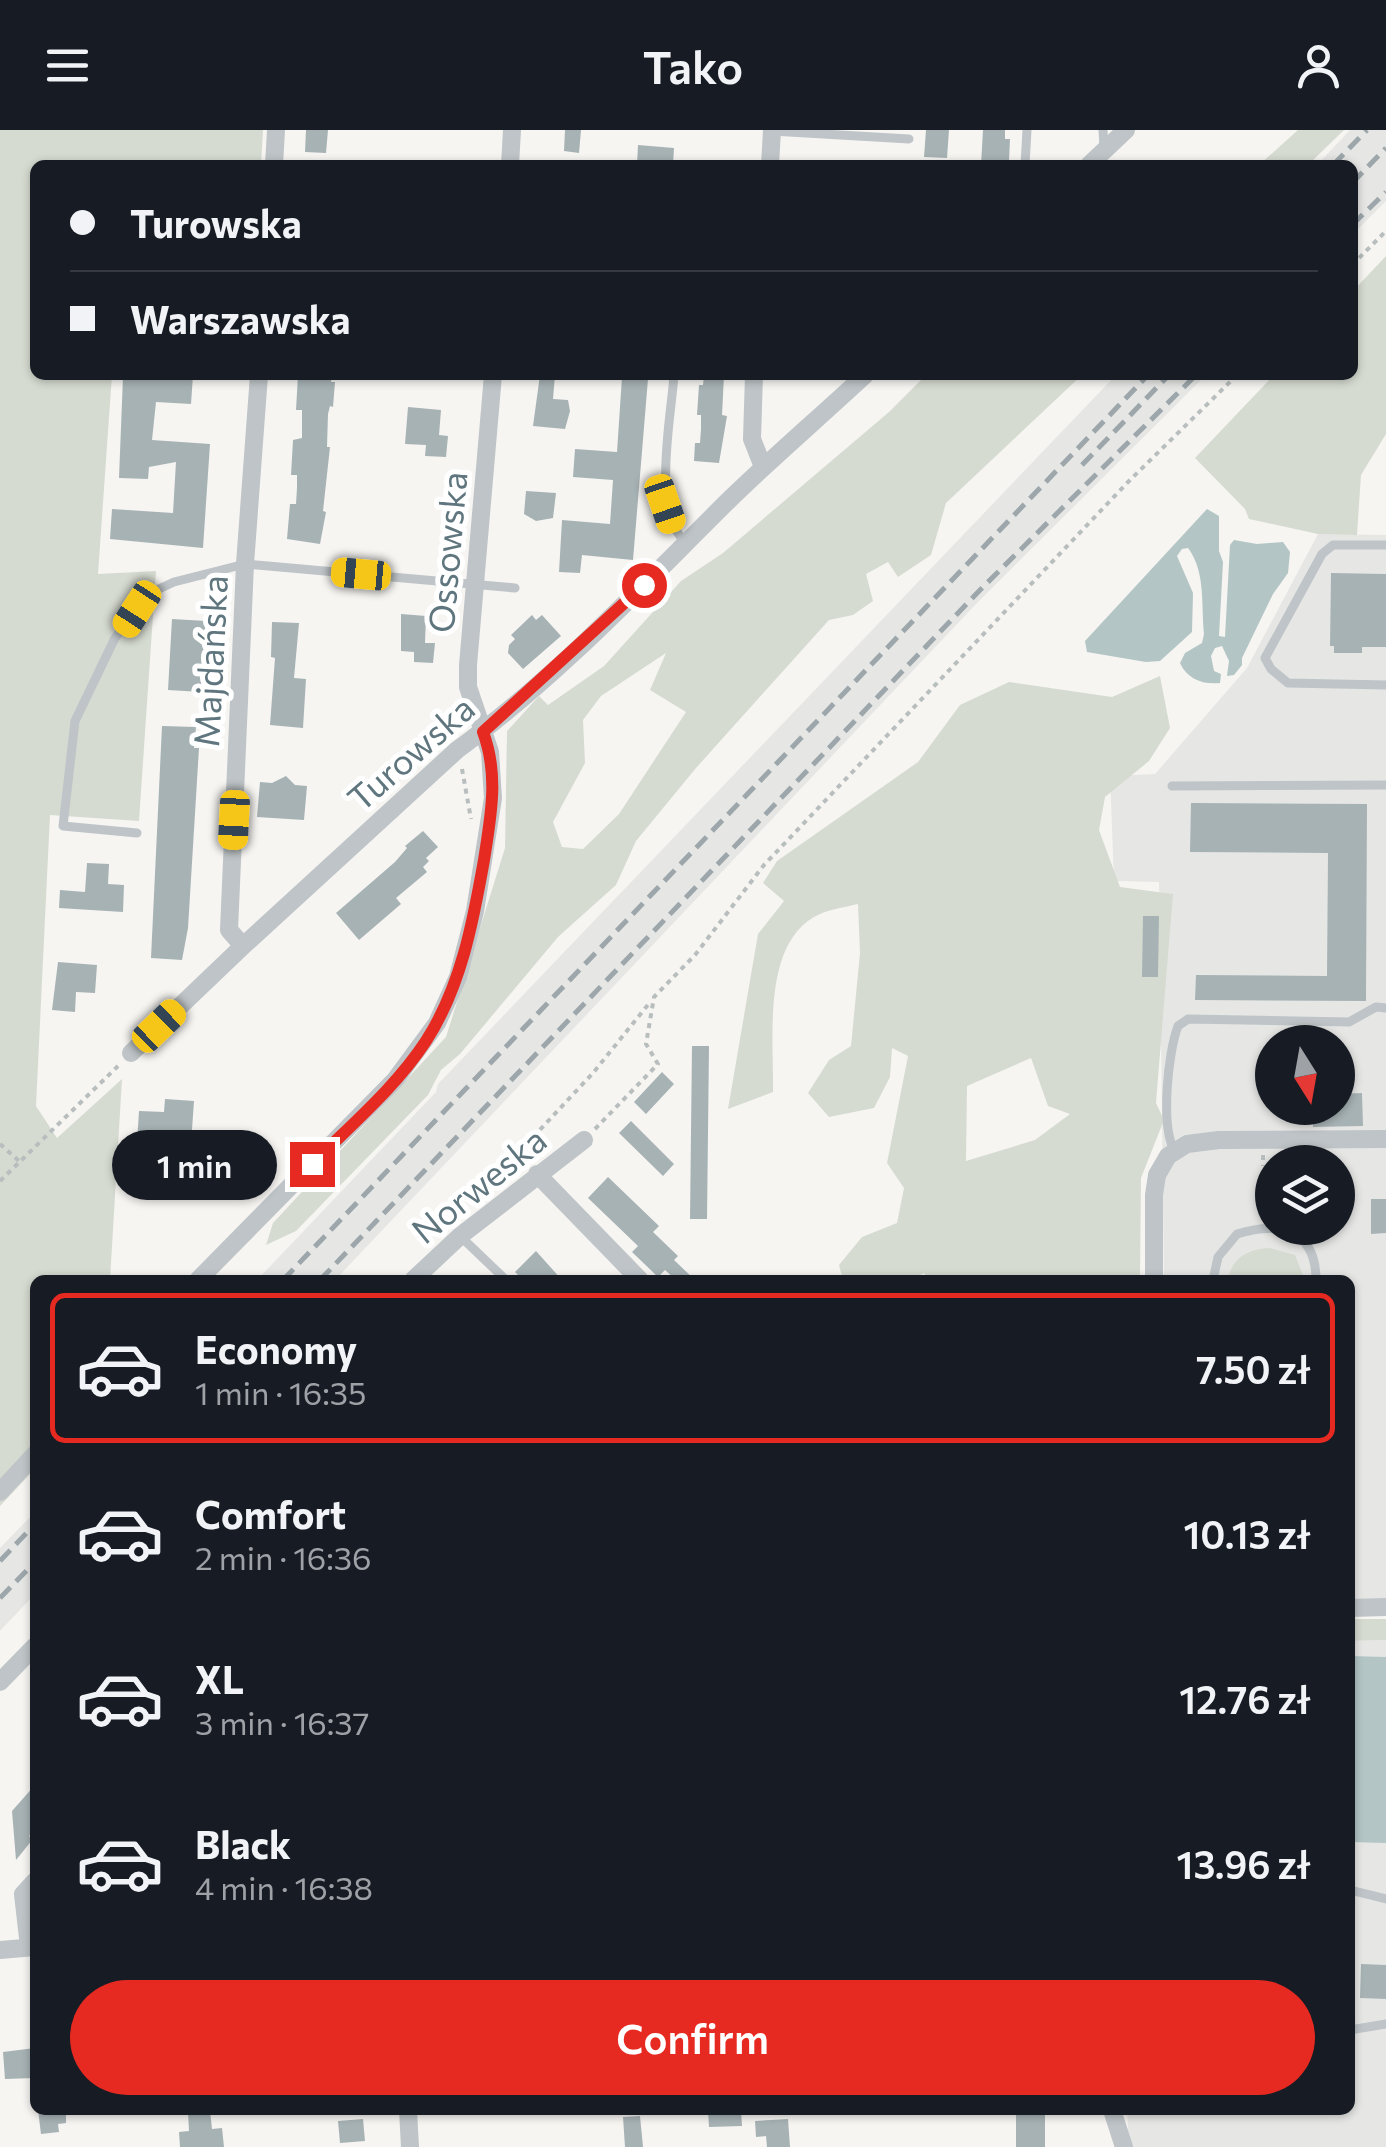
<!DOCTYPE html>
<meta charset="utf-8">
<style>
:root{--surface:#171b24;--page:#242831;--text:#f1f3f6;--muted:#9ea1a6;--line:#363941;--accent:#e72a21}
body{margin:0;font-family:Commissioner,sans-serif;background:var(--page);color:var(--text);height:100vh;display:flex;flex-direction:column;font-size:38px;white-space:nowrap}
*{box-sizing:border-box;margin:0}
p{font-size:32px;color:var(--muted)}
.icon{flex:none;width:55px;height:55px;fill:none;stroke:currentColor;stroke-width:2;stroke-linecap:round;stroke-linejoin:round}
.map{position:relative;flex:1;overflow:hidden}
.side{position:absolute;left:30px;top:1145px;width:1325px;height:840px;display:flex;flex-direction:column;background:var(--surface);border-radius:15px;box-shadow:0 2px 8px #0004}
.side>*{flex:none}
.banner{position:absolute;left:30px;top:30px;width:1328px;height:220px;border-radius:15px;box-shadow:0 2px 8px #0004;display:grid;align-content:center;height:220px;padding:0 40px;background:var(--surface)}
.needle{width:65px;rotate:169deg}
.fabs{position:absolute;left:1255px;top:895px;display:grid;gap:20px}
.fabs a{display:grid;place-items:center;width:100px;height:100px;border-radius:50%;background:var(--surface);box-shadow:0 2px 8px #0004;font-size:50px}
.end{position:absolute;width:45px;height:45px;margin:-22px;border:12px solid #e72a21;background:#fff;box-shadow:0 0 0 5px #fff}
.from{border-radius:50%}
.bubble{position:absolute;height:70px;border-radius:35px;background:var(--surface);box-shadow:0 2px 8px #0004;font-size:32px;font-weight:600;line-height:70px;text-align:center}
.car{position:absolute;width:30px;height:60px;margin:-30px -15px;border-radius:12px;box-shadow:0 0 8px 2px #0007;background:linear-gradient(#f5c518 24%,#345 0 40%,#f5c518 0 76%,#345 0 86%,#f5c518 0)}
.banner b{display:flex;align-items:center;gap:35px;height:95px;font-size:38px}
.banner b+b{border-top:2px solid var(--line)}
.banner i{width:25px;height:25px;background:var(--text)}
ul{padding:18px 0 0;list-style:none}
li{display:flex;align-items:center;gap:30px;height:150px;margin:0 20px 15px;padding:0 20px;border:5px solid transparent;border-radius:15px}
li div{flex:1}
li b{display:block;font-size:38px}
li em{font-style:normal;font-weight:600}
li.active{border-color:var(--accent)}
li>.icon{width:90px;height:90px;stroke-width:1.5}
.cta{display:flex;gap:20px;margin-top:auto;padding:20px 40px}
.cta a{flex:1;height:115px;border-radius:60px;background:var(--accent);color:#fff;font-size:40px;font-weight:600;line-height:115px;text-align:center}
header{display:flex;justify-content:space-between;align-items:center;height:130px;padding:0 40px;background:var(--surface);font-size:45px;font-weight:600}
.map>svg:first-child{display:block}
</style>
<header><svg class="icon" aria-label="menu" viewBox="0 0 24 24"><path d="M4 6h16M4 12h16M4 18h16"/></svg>Tako<svg class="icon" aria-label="person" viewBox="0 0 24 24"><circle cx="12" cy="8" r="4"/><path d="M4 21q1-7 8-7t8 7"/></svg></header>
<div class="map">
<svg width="1386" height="2017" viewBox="0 0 1386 2017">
<rect width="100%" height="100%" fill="#f6f5f2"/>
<path fill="#e6e7e5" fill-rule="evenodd" d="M1350,0H1386V71L1353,104L1352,35H1317Z
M1116,245H1206L977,473L335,1150H257L436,962L438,954Z
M1318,404L1386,405V1471H1350V1150H1164L1159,752L1114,751L1110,646L1155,644L1247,538ZM1272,912H1338V978H1272ZM1272,1032H1338V1098H1272Z
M35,1382V1464L0,1501V1418Z
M1386,1510V2017H1129L1127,1980H1350V1511Z"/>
<path fill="#d6dbd1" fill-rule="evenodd" d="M0,0H263L261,35H35V245H112L98,444L156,441L139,691L50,685L36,976L57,1008L122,949L110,1150H35V1339L0,1376Z
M1298,0H1344L1308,35H1259Z
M1386,126V304L1361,345L1357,405L1318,404L1249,389L1245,379L1195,328L1274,245H1352L1353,161Z
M926,245H1082L946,373L931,425L898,447L888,432L866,444L873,471L853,485L829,490L696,638L636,711L616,755L558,807L460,924L441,940L428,965L296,1101L266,1115L273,1093L446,907L505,718L507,601L539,566L548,575L604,536L681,451L723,423L889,282ZM666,523L650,560L686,582L619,684L583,719L562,717L553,692L585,633L583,590L601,566Z
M1160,546L1170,598L1149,631L1105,667L1099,700L1120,757L1173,764L1156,973L1164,990L1141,1048L1140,1150H928L924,1143L911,1150H843L839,1135L862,1107L897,1093L904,1058L887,1033L908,926L892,918L890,947L874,978L829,987L808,963L829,930L851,916L860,823L858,774C846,777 831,779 820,784C761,810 774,909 773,962L728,979L758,804L784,771L763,753L777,731L918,632L960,575L1009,552L1112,567ZM1031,928L1048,976L1070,984L1035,1010L966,1031L967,956Z
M1270,1118L1295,1125L1305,1150H1227C1233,1127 1248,1119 1270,1118Z
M1350,1489H1386V1510L1350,1511Z"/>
<path fill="#b3c5c5" d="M1207,379L1219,386V421L1223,432L1219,506L1225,507L1230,415L1234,410L1257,414L1283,412L1290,422L1288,443L1273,464L1242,528V535L1234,545L1227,546L1229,531L1222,516L1215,518L1211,526L1214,541L1221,544L1220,553C1203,555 1187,549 1180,533L1185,523L1202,513L1204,504C1201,475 1206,442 1188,418L1182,419L1177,426L1193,463L1192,502L1160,531L1146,532L1087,522L1085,511Z
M1350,1526L1386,1527V1713L1350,1712Z"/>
<path fill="#a7b2b5" d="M306,0H328L326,23L305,22Z
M565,0H581L579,23L564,21Z
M926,0H949L947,28L924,27Z
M983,0H1005V9H1010L1009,31L1002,30V35H981Z
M638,15L674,18L673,35H637Z
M193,245L191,274L156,272L152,310L210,314L203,418L110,409L112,379L173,383L176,332L149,337L148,349L119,348L123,246Z
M298,245H332L331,252H335L333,277L330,276L328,284L327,317H330L323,381L326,382L320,414L287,409L290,374H296L297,358V345H291L293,310L302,308V280H296Z
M540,245H555L553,269L568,270L570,281L565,299L533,296Z
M704,245H724L722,285L727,286L719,333L694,331L695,313H700L701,299V285H697L699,255H703Z
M622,247L648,249L633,430L582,425L580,443L559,442L562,390L610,394L613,350L573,347L575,319L617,322Z
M408,277L441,280L439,305L448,306L446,327L425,326L426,315L405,314Z
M526,361L556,363L553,388L536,391L524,384Z
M1331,443L1386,444V517H1362V523H1334V516H1330Z
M401,484L426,486L425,513H435L433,533L414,532V522L401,521Z
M532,485L536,490L542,485L561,506L523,539L508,523L509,515L515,509L511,505Z
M172,489L206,491L203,519H208L207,538H202L201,562L168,560Z
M272,492L299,493L294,548L306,549L303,598L270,595L275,528L271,527Z
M162,596L196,597L194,618H199L188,798L182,830L151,828Z
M286,646L295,655L307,656L304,690L257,687L260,652L272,653Z
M1191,673L1367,674L1366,871L1195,870L1196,845L1327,846L1328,723L1190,722Z
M423,701L438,717L426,728L429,731L423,737L427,742L396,768L401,774L359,810L336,783L395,732L407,718L405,716Z
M87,733L109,734L108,754L124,755L123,782L59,778L60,760L85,762Z
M1143,786H1159L1158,847H1142Z
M58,832L97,835L95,863L76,862L75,882L52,880Z
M692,916H709L707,1089H690Z
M662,942L674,954L646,984L634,972Z
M1362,963L1363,996L1313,997L1312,978H1338V964Z
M165,969L194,971L188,1056L180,1063L134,1060L139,981L164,982Z
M631,991L674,1034L663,1046L619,1003Z
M608,1047L659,1096L653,1102L678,1126L674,1130L695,1150H676L665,1140L658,1147L632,1122L638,1116L588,1068Z
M1371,1069H1386V1103L1371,1104Z
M536,1121L562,1150H523L515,1142Z
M35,1655V1699L29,1706L33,1709L16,1730L12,1681Z
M1361,1834L1386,1835V1869L1360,1868Z
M35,1918V1948L5,1949L3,1922Z
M38,1980H66V1993L58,1994L59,2002L41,2004Z
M708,1980H741L742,1996L709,1997Z
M210,1981L212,1999L222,1998L224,2017H180L179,2002L189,2001L188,1982Z
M1016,1981H1045V2017H1016Z
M640,1986L643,2017H625L623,1987Z
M363,1989L365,2011L340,2013L338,1991Z
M788,1989L790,2017H767L766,2006L756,2007L755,1991Z"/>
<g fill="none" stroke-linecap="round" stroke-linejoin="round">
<path stroke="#b8bdbe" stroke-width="4" stroke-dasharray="5 5" stroke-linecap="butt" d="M1352,135L1386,101
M462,639L471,689
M595,999L658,934L646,914L654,867L695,825L764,735L1129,351L1237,245
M0,1014L19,1031
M1263,1025V1036
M505,1048L522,1019L593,943L651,871
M0,1051L118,936"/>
<path stroke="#bec4c7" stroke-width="9" d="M1103,0L1104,18
M772,1L909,9
M1025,35L1027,0
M674,245C671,290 651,381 686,413
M1386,415H1333L1322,424L1265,528L1271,539L1288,553L1386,555
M1172,656L1386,655
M137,703L63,696L75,591L115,508L150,463L174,452L245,434L515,458
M1175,1021C1160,998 1168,922 1178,896L1188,889L1349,892L1376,877L1386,878
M460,1106L506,1150
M1213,1150L1218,1127L1237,1104C1280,1091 1316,1100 1316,1150
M1350,1760L1386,1769
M1350,1900L1386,1894"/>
<path stroke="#bec4c7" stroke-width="18" d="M274,35L276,0
M510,35L512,0
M770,35L772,0
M1089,35L1126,0
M754,245L752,309L763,337
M243,816L229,800L245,434L259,245
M131,923L243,816L457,620C556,548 642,456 729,370C773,327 820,287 865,245
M537,1044L640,1150
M198,1150L395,950L437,893L458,847L475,781L493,668L490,622L468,557V535L493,245
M413,1150L460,1106L584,1010
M1154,1150V1065L1157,1045L1168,1026L1187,1014L1219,1010L1386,1009
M0,1362L35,1324
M1350,1478L1386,1477
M0,1552L35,1516
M29,1817L23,1764L35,1751
M0,1820L35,1817
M408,1980L410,2017
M1112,1980L1124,2017"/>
<path stroke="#9da7ab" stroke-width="5" stroke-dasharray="15 8" stroke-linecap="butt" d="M1333,35L1367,0
M1352,53L1386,18
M1352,95L1386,62
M1082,335L1169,245
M283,1150L1148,245
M320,1150L981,459L1196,245
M0,1431L35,1394
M0,1468L35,1432"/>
</g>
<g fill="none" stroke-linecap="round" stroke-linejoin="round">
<path stroke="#e72a21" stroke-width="12" d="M312,1034C351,995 396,957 426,911C461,857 473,792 484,730C491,685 499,645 483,602L644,455"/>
</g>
<g text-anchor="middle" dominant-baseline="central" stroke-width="10" stroke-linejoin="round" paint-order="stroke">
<g font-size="35" fill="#60767e" stroke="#fff">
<text transform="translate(446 422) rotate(-85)">Ossowska</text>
<text transform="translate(209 531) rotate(-87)">Majdańska</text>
<text transform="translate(410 622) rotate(-41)">Turowska</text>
<text transform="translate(478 1054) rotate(-39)">Norweska</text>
</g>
</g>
</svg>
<div class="fabs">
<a><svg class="needle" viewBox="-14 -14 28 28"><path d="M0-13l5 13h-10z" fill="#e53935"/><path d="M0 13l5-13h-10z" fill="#9ea1a6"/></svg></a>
<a><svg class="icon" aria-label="layers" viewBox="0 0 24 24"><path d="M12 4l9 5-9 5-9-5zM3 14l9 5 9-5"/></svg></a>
</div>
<i class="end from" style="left:644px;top:455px"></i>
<i class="end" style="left:312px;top:1034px"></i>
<div class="bubble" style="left:112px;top:1000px;width:165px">1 min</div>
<i class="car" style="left:665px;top:374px;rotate:161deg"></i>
<i class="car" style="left:361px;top:444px;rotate:275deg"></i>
<i class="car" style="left:137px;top:479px;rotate:213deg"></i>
<i class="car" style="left:234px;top:690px;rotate:183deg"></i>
<i class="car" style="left:159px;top:896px;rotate:46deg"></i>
<div class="banner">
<b><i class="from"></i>Turowska</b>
<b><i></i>Warszawska</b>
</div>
<section class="side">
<ul>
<li class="active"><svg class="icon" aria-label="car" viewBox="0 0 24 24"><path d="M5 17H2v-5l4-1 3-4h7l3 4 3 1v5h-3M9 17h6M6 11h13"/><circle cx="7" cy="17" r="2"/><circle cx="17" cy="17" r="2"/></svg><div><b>Economy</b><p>1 min · 16:35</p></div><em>7.50 zł</em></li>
<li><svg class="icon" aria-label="car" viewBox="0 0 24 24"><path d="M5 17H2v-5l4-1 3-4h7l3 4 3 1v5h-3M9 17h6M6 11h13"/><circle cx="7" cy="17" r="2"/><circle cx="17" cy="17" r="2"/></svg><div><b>Comfort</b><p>2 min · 16:36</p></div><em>10.13 zł</em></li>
<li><svg class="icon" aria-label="car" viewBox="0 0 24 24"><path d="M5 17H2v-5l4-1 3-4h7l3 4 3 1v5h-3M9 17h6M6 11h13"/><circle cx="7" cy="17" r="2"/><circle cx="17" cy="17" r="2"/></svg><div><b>XL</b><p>3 min · 16:37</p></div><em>12.76 zł</em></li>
<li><svg class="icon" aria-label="car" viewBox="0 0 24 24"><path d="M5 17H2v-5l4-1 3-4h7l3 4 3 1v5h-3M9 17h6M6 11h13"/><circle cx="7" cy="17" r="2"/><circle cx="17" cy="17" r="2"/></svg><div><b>Black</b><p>4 min · 16:38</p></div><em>13.96 zł</em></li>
</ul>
<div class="cta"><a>Confirm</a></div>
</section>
</div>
